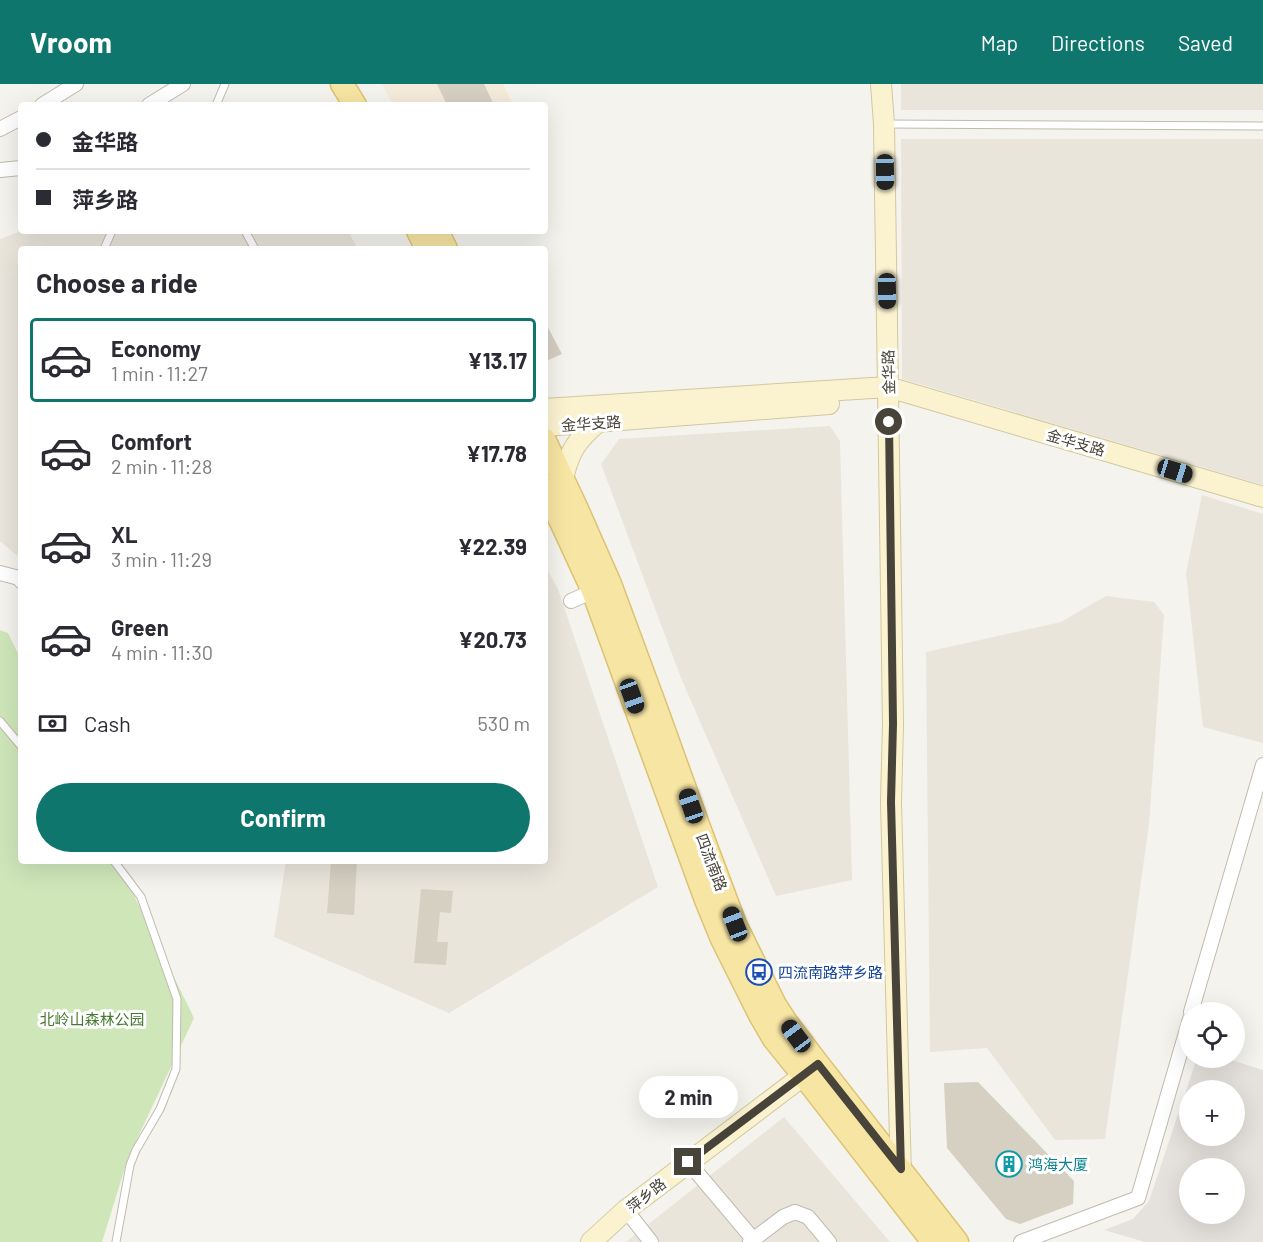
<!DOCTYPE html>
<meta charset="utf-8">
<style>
:root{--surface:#fff;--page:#f7f7f7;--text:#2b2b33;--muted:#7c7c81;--line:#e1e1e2;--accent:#0f766e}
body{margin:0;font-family:Barlow,"Noto Sans SC",sans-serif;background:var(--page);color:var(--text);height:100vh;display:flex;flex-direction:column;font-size:22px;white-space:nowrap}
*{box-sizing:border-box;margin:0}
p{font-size:20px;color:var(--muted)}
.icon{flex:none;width:33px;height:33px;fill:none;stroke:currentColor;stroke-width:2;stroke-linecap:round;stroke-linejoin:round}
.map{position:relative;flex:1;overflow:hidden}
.panel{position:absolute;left:18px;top:162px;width:530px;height:618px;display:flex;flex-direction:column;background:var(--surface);border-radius:6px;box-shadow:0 6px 24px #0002}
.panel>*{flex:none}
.hud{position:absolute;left:18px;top:18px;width:530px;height:132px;border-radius:6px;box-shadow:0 6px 24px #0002;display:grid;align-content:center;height:132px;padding:0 18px;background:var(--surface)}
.controls{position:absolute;left:1179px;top:918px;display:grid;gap:12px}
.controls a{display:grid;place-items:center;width:66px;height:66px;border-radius:50%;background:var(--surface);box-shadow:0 6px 24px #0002;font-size:30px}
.end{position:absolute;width:27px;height:27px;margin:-14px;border:8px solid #49443a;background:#fff;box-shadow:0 0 0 3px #fff}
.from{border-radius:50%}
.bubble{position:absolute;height:42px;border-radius:21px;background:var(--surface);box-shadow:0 6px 24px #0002;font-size:20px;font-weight:700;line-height:42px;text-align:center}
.car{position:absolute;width:18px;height:36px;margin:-18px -9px;border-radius:8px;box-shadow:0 0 4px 2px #0007;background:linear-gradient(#222 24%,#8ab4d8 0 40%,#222 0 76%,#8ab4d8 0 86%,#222 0)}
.hud b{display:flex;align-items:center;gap:21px;height:57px;font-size:22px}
.hud b+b{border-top:2px solid var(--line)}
.hud i{width:15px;height:15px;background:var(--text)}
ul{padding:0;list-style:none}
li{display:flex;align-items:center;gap:18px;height:84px;margin:0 12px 9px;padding:0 6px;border:3px solid transparent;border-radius:6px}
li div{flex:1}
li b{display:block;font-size:22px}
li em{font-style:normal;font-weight:700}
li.current{border-color:var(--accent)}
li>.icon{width:54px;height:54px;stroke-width:1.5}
h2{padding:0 18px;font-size:27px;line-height:72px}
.pay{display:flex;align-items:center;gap:15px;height:66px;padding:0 18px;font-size:22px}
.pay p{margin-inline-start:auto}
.action{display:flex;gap:12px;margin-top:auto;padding:12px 18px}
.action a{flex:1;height:69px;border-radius:36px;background:var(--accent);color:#fff;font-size:24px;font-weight:700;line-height:69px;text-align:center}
header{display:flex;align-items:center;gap:36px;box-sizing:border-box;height:84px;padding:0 30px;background:var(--accent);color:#fff}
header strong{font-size:28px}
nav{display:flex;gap:33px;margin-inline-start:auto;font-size:21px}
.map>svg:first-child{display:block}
</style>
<header>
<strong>Vroom</strong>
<nav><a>Map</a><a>Directions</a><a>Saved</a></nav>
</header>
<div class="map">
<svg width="1263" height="1158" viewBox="0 0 1263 1158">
<rect width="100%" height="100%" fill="#f5f3ed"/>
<path fill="#e9e5db" d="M901,0H1263V26H901Z
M901,55H1263V401L902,295Z
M21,147H348L358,165H21V475L0,457V155Z
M830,342L840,357L852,796L776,812L681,594L601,380L619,355Z
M1202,411L1263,430V659L1203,643L1186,489Z
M545,482L558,505L658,803L449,929L274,853L286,777H544Z
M1106,512L1154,518L1164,531L1149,740L1105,1055L1055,1056L987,964L930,968L926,568L1061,538Z
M784,1033L890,1158H626Z"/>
<path fill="#f5ebda" d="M382,0H503L513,21H393Z"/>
<path fill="#e5e2dd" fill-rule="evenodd" d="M1197,974H1225L1263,986V1158H1145L1104,1146L1133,1135L1149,1117ZM1190,1006H1234V1052H1190ZM1190,1084H1234V1130H1190Z"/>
<path fill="#cfe6b9" d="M0,546L8,549L21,576V777H117L194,934L128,1074L102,1158H0Z"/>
<path fill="#d6d0c3" d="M437,0H484L494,21H447Z
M544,236L562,270L544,278Z
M331,777H357L354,831L327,829Z
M421,805L453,807L451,829L440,828L437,858H448L446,881L414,879Z
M978,998L1074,1097L1073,1120L1020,1140L1006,1135L947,1064L944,999Z"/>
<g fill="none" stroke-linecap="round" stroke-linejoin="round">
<g stroke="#c0bbaf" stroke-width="9">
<path id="lane" d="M216,21L225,0
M885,40L1263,42
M245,147L255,165
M104,165L112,147
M0,637L21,662
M114,777L141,813L177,915L176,985L160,1025L136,1066L130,1081L116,1158"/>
</g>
<g stroke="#c0bbaf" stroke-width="16">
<path id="street" d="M42,21L76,0
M149,21L183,0
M0,45L21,34
M0,86L21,84
M0,489L19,494L21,497
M571,517L600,504
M1191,928L1263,681
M688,1078L753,1155
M626,1126L651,1158
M750,1158L783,1133L795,1128L808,1133L829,1158
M1021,1158L1138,1114L1190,935"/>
</g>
<g stroke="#d1c8a0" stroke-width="22">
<path id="secondary" d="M881,0L884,40L893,640L891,718L901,1093
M544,325L888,303L1263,413
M544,342L829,320
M563,394C570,366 576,357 598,338
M591,1158L626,1126L816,982"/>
</g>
<g stroke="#dcc373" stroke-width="25">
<path id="primary" d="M342,0L355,21
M418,147L427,165
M437,147L446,165
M544,355L576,423L610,500L657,627L698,741L735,840L775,921L786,938L818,980L957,1158
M544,401L593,507L706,816L722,855L760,931L774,955L804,992L933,1158"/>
</g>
<use href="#lane" stroke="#fff" stroke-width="7"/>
<use href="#street" stroke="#fff" stroke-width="14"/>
<use href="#secondary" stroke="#fbf3d0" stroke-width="20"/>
<use href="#primary" stroke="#f7e5a3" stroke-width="22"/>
</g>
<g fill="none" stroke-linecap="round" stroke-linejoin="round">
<path stroke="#49443a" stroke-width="8" d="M688,1078L818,980L901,1085L891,718L893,640L889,338"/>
</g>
<defs>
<g id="bus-ring" transform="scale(1.35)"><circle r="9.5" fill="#fff" stroke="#1a4fb4" stroke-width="1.5"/><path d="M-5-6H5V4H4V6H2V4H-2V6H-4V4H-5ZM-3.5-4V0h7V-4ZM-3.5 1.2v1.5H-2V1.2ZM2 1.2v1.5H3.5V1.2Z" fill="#1a4fb4"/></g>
<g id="building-ring" transform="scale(1.35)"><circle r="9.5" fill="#fff" stroke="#0f9aa8" stroke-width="1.5"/><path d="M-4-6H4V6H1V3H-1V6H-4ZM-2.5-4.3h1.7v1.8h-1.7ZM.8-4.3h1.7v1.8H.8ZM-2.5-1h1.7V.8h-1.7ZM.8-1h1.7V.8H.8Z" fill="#0f9aa8"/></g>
</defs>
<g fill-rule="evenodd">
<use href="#bus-ring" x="759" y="888"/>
<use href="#building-ring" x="1009" y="1080"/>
</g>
<g text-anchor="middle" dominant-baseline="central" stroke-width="6" stroke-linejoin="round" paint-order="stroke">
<g font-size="15" fill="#49443a" stroke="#fff">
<text transform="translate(888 288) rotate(-91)">金华路</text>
<text transform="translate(591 339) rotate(-4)">金华支路</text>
<text transform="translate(1076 358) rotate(16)">金华支路</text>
<text transform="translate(712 778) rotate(69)">四流南路</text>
<text transform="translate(646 1111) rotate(-38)">萍乡路</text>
</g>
<g font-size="15" fill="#164399" stroke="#fff" text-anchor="start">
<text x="778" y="888">四流南路萍乡路</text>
</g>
<g font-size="15" fill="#477830" stroke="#fff">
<text x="92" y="935">北岭山森林公园</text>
</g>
<g font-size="15" fill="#0d838f" stroke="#fff" text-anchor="start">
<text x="1028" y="1080">鸿海大厦</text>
</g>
</g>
</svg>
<div class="controls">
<a><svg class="icon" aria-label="locate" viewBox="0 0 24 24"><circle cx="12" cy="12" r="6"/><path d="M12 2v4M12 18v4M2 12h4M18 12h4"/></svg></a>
<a>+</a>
<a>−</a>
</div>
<i class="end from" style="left:889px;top:338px"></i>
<i class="end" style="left:688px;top:1078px"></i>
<div class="bubble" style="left:639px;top:992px;width:99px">2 min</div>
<i class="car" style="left:885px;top:88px;rotate:179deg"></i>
<i class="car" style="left:887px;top:207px;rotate:179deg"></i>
<i class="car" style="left:1175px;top:387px;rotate:107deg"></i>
<i class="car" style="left:632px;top:612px;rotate:160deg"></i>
<i class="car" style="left:691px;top:722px;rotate:341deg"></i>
<i class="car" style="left:735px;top:840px;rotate:339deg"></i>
<i class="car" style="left:796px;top:952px;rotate:323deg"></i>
<div class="hud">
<b><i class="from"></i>金华路</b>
<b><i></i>萍乡路</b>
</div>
<section class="panel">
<h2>Choose a ride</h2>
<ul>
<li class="current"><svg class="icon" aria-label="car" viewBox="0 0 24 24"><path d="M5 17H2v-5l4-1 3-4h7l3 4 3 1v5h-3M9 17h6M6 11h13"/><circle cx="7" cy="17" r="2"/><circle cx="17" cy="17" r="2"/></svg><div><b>Economy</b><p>1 min · 11:27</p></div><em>¥13.17</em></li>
<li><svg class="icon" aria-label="car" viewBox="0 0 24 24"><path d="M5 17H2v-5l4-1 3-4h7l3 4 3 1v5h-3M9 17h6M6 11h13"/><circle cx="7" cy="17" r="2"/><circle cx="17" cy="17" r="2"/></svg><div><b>Comfort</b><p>2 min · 11:28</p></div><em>¥17.78</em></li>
<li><svg class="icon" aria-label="car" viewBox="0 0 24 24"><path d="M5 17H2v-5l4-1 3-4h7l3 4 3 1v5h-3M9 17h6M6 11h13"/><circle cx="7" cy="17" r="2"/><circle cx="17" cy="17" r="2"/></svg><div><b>XL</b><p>3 min · 11:29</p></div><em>¥22.39</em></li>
<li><svg class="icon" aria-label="car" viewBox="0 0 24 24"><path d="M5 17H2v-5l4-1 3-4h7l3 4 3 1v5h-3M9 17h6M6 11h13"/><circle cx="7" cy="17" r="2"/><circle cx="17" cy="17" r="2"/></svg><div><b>Green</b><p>4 min · 11:30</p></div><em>¥20.73</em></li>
</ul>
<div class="pay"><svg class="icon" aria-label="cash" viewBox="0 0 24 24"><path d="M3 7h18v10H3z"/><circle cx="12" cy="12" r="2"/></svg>Cash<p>530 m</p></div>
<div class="action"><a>Confirm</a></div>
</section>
</div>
